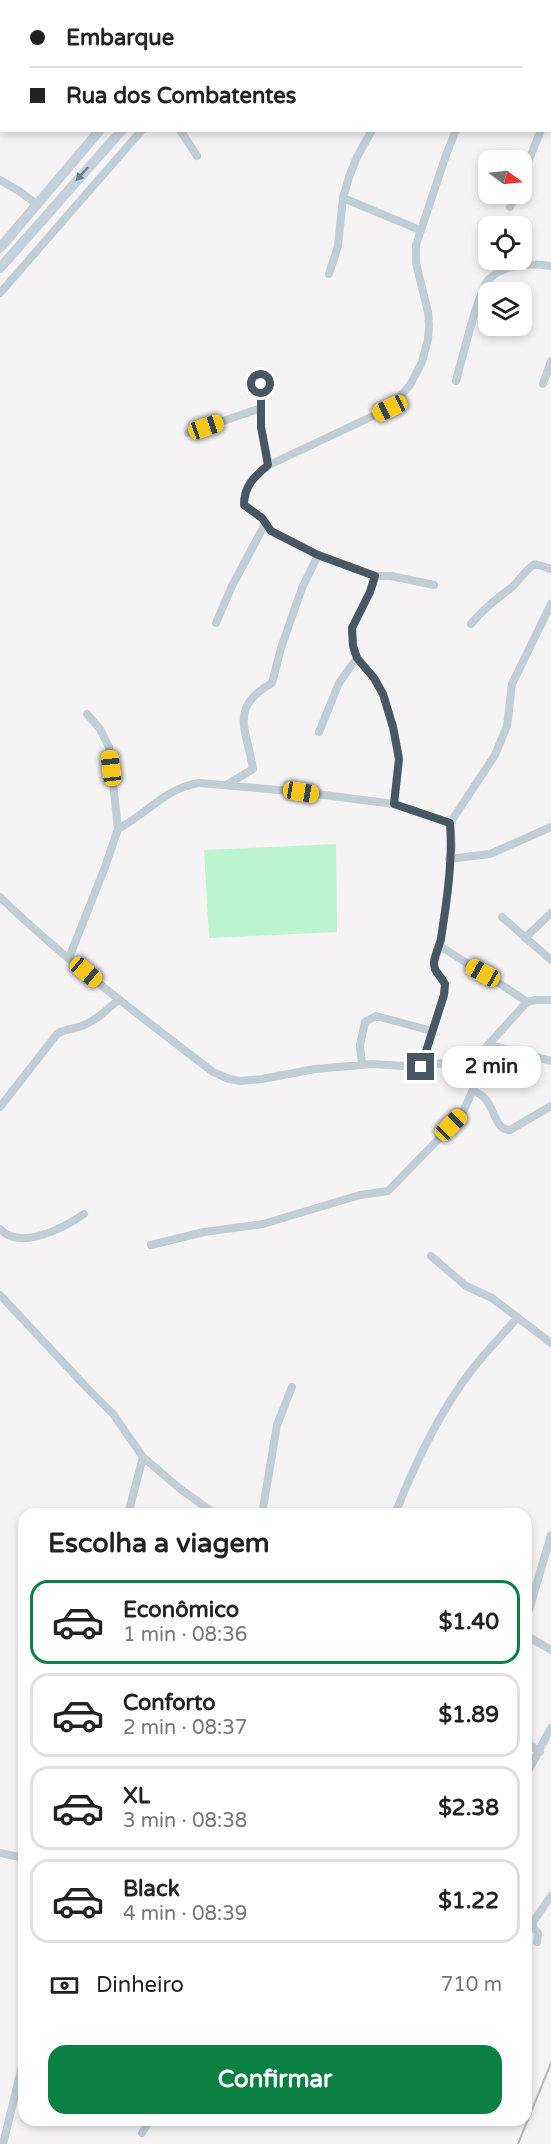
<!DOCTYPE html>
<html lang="pt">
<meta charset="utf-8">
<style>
:root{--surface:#fff;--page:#f6f6f6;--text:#222;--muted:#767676;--line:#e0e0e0;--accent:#0b8043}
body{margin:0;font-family:"Varela Round",sans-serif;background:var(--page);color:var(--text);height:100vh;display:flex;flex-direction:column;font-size:22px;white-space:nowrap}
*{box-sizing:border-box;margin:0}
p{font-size:20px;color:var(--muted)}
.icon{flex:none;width:33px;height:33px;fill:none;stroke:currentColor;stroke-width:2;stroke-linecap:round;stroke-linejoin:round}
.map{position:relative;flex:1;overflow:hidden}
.panel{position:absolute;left:18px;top:1508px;width:514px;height:618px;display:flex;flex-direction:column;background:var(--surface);border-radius:18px;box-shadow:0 3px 9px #0003}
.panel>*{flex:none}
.hud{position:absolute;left:0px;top:0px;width:552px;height:132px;box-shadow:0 3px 9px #0003;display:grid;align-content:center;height:132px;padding:0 30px;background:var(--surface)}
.needle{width:39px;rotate:105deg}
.fabs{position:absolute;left:478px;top:150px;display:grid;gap:12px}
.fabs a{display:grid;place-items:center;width:54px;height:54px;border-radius:12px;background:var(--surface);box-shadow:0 3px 9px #0003;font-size:30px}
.end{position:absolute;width:27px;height:27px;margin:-14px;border:8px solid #485863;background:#fff;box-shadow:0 0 0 3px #fff}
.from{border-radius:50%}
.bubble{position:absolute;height:42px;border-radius:18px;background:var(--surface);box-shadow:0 3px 9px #0003;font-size:20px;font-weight:700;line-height:42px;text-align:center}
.car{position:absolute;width:18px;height:36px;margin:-18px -9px;border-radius:8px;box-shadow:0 0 4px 2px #0007;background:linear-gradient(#f5c518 24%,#345 0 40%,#f5c518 0 76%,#345 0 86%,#f5c518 0)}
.hud b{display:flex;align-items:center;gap:21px;height:57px;font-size:22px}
.hud b+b{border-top:2px solid var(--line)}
.hud i{width:15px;height:15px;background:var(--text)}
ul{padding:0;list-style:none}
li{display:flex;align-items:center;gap:18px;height:84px;margin:0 12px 9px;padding:0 18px;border:3px solid var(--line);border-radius:18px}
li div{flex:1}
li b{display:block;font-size:22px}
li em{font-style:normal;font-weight:700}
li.selected{border-color:var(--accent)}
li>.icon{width:54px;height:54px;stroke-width:1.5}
h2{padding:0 30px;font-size:27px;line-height:72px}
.pay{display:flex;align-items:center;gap:15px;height:66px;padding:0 30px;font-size:22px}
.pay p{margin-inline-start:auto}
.cta{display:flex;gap:12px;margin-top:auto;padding:12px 30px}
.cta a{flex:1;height:69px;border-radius:18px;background:var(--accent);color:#fff;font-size:24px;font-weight:700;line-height:69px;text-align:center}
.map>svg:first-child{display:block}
</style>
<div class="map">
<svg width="551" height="2144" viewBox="0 0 551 2144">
<rect width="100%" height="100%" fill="#f5f3f3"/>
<path fill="#bef5d1" d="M336,844L337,932L209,938L204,850Z"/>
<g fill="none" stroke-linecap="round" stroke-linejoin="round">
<path stroke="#c2ced5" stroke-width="8" d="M422,0L423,2
M256,2L257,0
M0,70H2
M550,106L551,105
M180,130L197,156
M522,177L541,130
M0,180L19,191L38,205
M343,198L420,230
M510,207L516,194
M329,274L338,246L343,198L349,177L357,157L372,130
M0,293L142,130
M258,377L261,384V427L269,465
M456,381C461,363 479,288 489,279C505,264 530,263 551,266
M543,384L551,361
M188,433L261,408
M375,576H391L434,585
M216,623L232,586L265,524
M471,624C483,609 496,599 511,588C520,580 525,570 535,564L551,569
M319,732L339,683L357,658
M228,784L253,769C247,729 228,708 272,683L281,648L302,588L318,555
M394,804L399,759L393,727L383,694L374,678L357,658L353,646L352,628L370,592L375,576L318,555L271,531L262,518L244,505C244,486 254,477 269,465L390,408L410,385L422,362L428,339L429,325L428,312L416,263V245L446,155L456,130
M118,829C147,814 166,787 200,783L301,792L394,804L450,823
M449,859L490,854L551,827
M0,897C66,961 140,1016 213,1072L229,1079L241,1081L262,1079L315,1069L372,1064L421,1067L459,1060L478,1056L527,1002L536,1000H551
M502,917L551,960
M525,938L551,913
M440,946C469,965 499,982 527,1002
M69,958L105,867L118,829L109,747L100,729L87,714
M490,1045L551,1061
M362,1065L360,1045L365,1022L376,1016L432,1031
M421,1067L444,995L445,984L435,969L434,961L440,946L446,905L452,845L450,823L495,755L507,726L512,684L551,604
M473,1091C497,1098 491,1130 510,1130L551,1106
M0,1107L57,1034C65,1029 71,1029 79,1027C94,1022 107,1010 118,1000
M0,1229C20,1251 64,1228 84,1214
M151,1245L204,1232L263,1224L360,1195L388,1191L461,1116L478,1079V1056
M431,1256L466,1286L492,1298L551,1343
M0,1295L88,1389L113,1414L143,1457L179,1488L215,1514
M128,1514L143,1457
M262,1514L277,1425L292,1387
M395,1514C415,1463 438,1414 471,1371C485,1352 502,1336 517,1318
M526,1620L551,1535
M526,1633L529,1637L551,1650
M526,1742L540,1752
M526,1775L551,1728
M0,1853L24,1858
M537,1942L538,1933L533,1927V1922L551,1896
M142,2133L150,2120
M3,2144L24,2058"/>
<path stroke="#c4d1dd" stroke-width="10" d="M213,2L214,0
M249,2L251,0
M0,248L100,130
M0,268L122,130"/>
<path stroke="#b4b8be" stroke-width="2" d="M518,2144L551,2063"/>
</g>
<defs><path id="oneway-solid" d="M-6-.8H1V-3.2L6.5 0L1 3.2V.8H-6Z" transform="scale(1.5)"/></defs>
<use fill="#6d7c88" href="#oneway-solid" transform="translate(82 174) rotate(132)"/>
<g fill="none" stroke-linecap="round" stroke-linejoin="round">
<path stroke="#485863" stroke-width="8" d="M261,384V427L268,465C254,477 244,486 244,505L262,518L271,531L318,555L375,576L370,592L352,628L353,646L357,658L374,678L383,694L393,727L399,759L394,804L450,823C453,860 447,900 441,938C440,947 431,960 435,969C437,974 442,978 445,984L444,995L421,1067"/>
</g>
</svg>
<div class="fabs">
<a><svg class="needle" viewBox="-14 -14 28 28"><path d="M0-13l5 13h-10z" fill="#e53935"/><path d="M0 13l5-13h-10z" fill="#767676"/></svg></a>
<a><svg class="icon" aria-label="locate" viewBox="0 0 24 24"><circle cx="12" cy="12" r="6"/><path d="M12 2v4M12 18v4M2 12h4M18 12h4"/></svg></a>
<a><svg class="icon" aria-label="layers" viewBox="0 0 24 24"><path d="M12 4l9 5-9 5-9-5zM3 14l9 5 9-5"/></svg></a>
</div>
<i class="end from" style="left:261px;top:384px"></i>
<i class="end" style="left:421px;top:1067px"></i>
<div class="bubble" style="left:442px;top:1046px;width:99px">2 min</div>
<i class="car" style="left:390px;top:408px;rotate:245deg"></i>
<i class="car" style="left:206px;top:427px;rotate:71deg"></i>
<i class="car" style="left:111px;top:768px;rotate:353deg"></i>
<i class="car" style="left:301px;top:792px;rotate:100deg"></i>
<i class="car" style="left:86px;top:972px;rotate:130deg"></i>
<i class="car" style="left:483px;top:973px;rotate:299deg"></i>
<i class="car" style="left:451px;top:1125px;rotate:45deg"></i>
<div class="hud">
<b><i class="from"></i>Embarque</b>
<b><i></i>Rua dos Combatentes</b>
</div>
<section class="panel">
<h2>Escolha a viagem</h2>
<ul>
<li class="selected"><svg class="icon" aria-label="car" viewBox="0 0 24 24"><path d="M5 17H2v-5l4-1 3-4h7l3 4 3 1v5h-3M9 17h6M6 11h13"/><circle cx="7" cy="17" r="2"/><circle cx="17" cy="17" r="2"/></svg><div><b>Econômico</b><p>1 min · 08:36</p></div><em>$1.40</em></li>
<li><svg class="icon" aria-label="car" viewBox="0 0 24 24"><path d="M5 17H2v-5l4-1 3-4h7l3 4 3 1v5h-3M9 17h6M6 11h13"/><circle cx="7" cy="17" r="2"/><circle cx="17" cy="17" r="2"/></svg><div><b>Conforto</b><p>2 min · 08:37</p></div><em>$1.89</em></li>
<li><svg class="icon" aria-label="car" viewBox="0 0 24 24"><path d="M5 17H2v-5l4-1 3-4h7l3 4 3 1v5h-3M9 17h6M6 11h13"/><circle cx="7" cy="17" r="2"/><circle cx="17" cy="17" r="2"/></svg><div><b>XL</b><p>3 min · 08:38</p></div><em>$2.38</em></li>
<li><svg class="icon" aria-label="car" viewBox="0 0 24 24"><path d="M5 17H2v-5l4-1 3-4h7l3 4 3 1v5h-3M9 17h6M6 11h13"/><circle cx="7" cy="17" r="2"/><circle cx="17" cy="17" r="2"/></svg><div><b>Black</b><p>4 min · 08:39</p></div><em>$1.22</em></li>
</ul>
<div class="pay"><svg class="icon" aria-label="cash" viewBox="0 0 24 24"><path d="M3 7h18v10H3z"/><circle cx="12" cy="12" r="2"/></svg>Dinheiro<p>710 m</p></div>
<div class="cta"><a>Confirmar</a></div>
</section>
</div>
